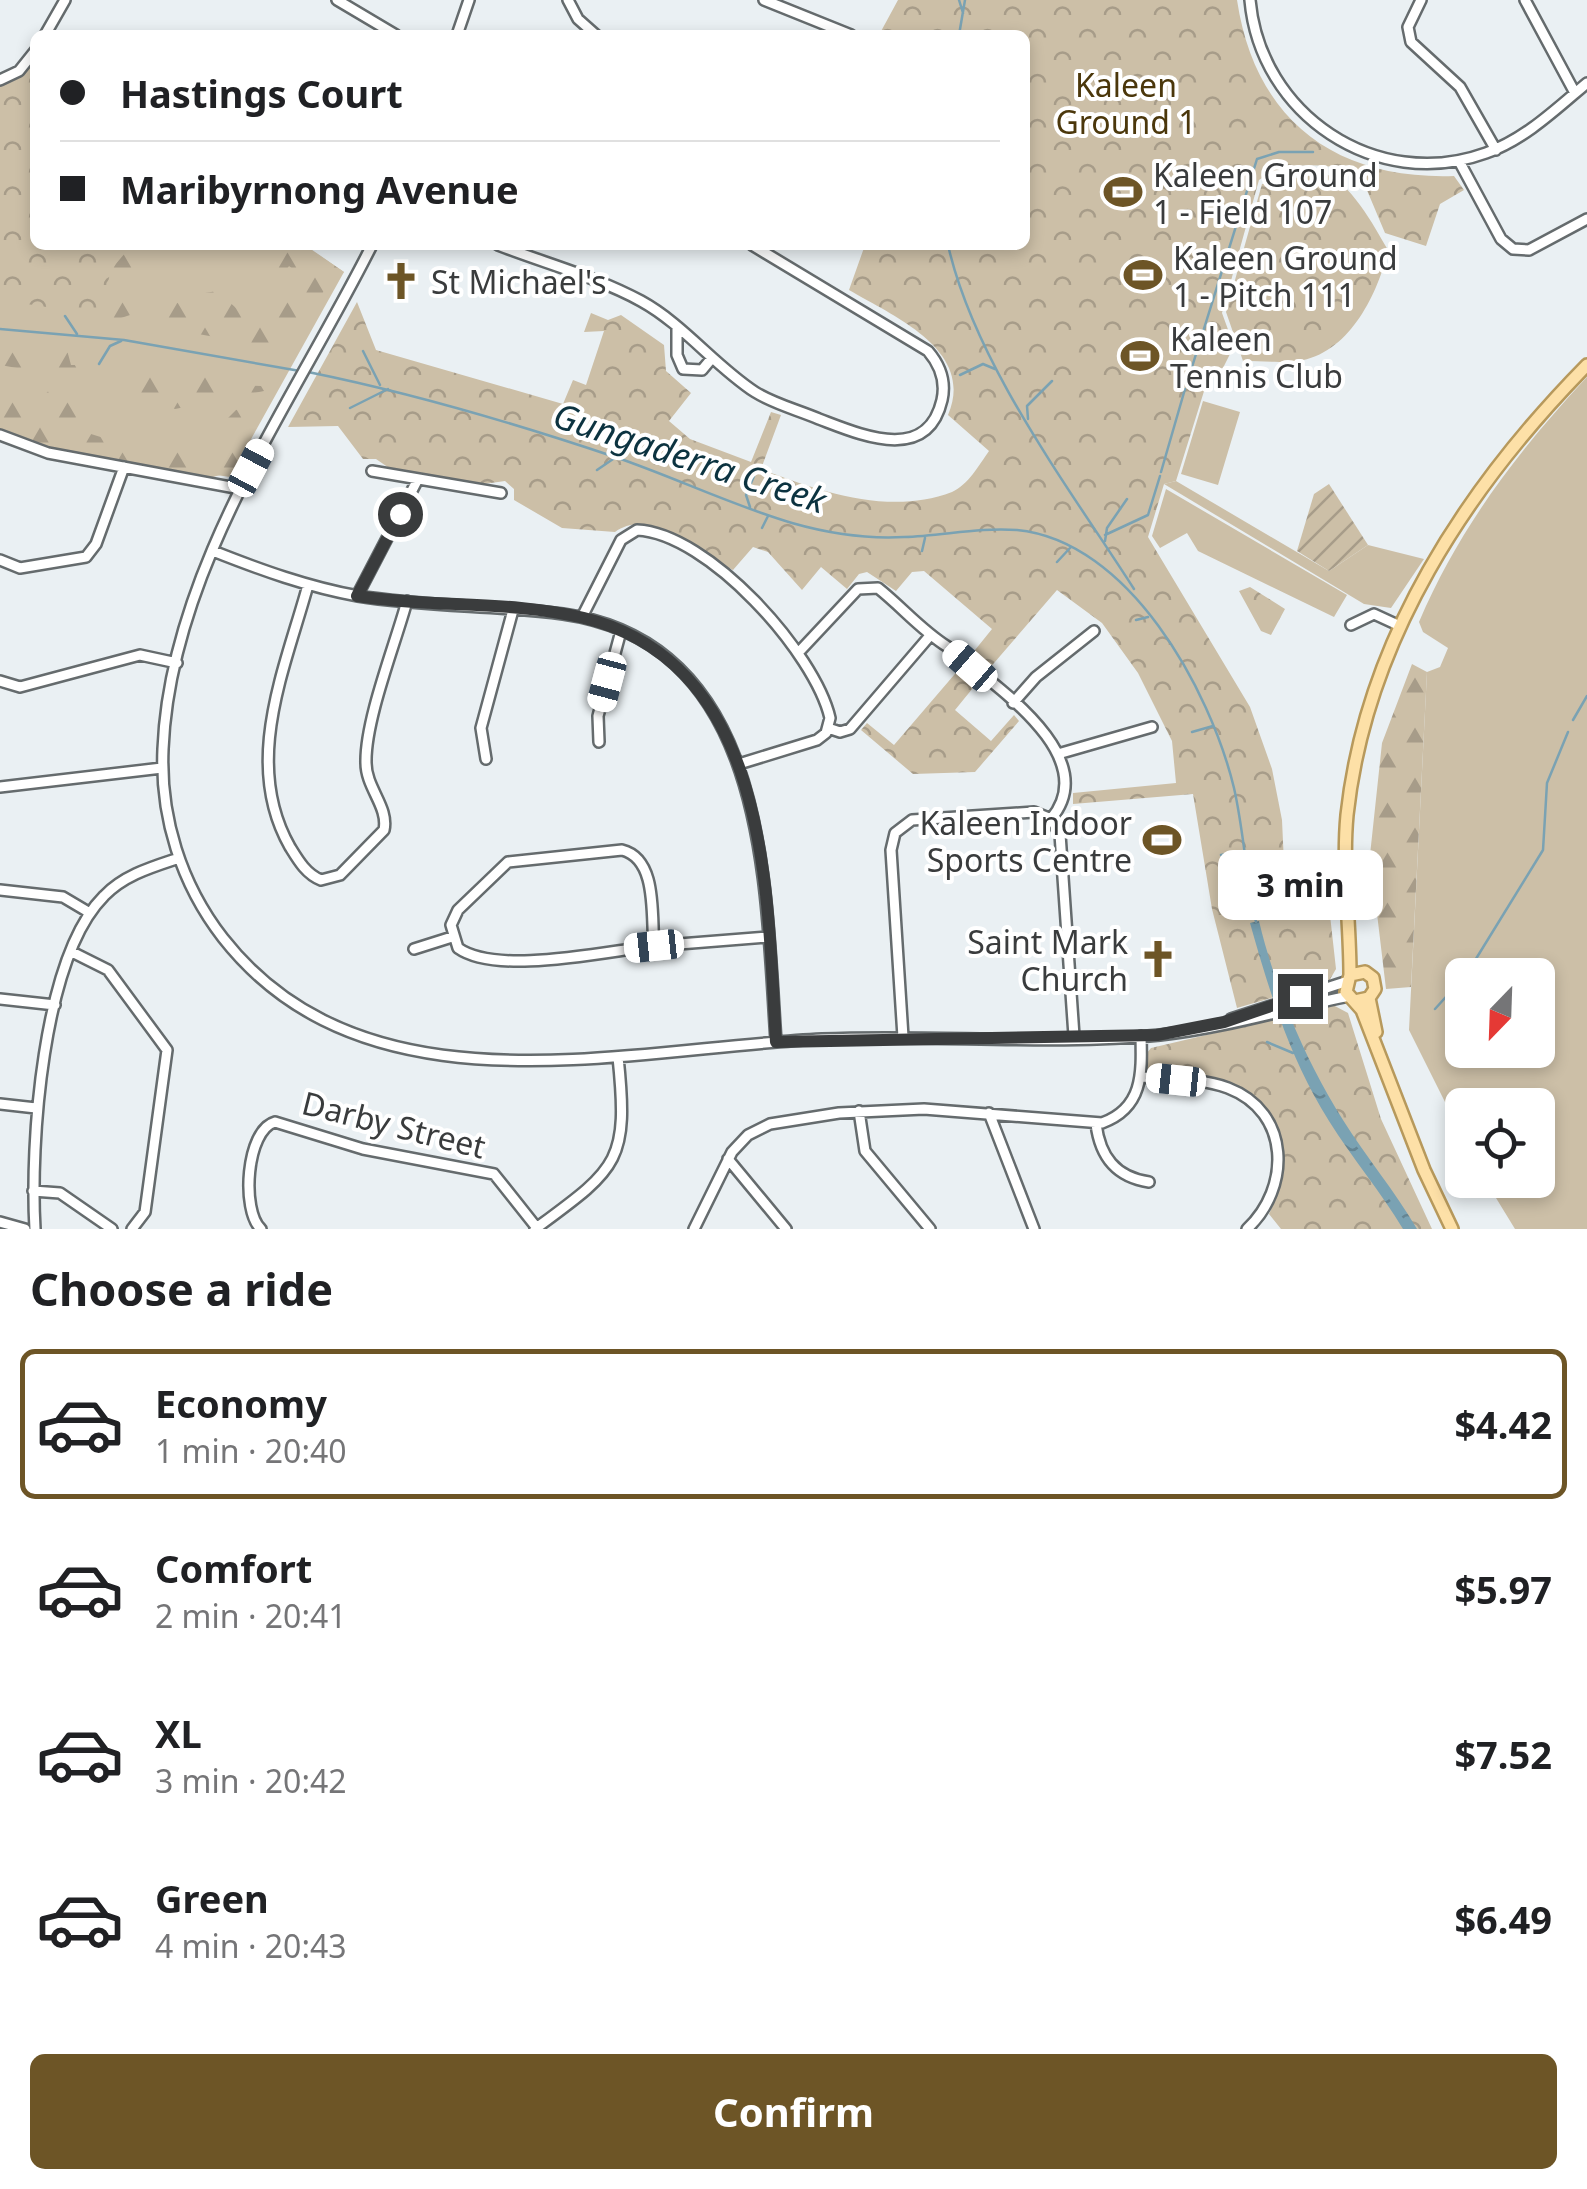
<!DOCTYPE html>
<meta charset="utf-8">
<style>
:root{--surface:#fff;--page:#f2f2f2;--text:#202124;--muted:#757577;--line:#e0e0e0;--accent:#6d5526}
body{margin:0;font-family:"Noto Sans",sans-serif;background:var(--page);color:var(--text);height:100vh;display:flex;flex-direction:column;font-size:38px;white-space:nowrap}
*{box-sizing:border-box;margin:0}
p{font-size:32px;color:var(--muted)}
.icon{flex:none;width:55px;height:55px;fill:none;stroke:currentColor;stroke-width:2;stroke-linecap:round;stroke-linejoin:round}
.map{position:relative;height:1229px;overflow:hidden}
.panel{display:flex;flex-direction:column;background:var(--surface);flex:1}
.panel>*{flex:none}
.top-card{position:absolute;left:30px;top:30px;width:1000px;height:220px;border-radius:15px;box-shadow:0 5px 15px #0003;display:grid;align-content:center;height:220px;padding:0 30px;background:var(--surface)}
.needle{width:65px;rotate:203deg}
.controls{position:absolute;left:1445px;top:958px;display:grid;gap:20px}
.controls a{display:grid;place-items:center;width:110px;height:110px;border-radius:15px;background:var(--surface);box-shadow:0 5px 15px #0003;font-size:50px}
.end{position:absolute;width:45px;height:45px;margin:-22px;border:12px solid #3a3c3d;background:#fff;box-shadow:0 0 0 5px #fff}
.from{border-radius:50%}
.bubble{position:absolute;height:70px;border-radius:15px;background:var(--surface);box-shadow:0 5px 15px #0003;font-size:32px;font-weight:700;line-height:70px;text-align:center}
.car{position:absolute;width:30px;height:60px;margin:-30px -15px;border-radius:12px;box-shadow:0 0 8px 2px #0007;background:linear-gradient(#fff 24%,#345 0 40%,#fff 0 76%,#345 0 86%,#fff 0)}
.top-card b{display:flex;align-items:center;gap:35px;height:95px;font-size:38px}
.top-card b+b{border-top:2px solid var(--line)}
.top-card i{width:25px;height:25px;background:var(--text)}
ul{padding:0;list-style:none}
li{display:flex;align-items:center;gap:30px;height:150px;margin:0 20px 15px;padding:0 10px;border:5px solid transparent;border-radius:15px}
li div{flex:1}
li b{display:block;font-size:38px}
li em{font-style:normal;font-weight:700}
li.current{border-color:var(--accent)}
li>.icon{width:90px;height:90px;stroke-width:1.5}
h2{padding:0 30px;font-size:45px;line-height:120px}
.cta{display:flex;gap:20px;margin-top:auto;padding:20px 30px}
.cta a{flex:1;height:115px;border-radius:15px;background:var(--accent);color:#fff;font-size:40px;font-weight:700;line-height:115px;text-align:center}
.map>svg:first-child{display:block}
</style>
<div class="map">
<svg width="1587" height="1229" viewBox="0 0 1587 1229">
<defs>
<pattern id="forest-firs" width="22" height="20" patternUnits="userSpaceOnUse" patternTransform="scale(2.5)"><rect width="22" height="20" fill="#ccbfa7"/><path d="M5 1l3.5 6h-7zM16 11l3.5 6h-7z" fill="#a79c89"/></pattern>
<pattern id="park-crowns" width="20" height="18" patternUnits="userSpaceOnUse" patternTransform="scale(2.5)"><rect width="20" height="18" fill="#ccbfa7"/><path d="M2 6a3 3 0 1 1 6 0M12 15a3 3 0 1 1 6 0" fill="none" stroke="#a79c89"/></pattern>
<pattern id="garden-furrows" width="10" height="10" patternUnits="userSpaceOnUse" patternTransform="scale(2.5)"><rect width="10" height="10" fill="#ccbfa7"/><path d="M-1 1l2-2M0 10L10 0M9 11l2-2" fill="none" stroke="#a79c89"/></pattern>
<pattern id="water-ripples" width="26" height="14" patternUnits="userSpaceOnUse" patternTransform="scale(2.5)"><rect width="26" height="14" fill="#7aa2b3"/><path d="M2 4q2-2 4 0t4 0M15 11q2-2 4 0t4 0" fill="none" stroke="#658593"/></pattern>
</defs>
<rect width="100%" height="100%" fill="#eaf0f3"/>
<path fill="#ccbfa7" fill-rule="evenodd" d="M35,64V245H305L344,272L230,477L51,451L0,431V84Z
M1587,377V1229H1515L1485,1180H1538V1105H1462V1136L1409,1030L1427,672L1440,667L1448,648L1423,632L1419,622C1459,528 1518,451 1587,377ZM1462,975H1538V1050H1462Z
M1203,401L1240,412L1218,485L1181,474Z
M1176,481L1329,571L1368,545L1424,559L1391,608L1364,604L1164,484Z
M1166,489L1347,595L1334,617L1198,551L1187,533L1160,548L1152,536Z"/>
<path fill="url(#forest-firs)" d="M132,245H166L140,279L139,298L129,304L130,315L118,319L100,314L95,305L115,279L108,273Z
M245,245H292L297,251L316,253L344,272L324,291L300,326L292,327L296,332L289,344L272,347L153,326L140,318L166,299L193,308L205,293L217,291L245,316L271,328L294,270L289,266L280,279L258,276L256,258Z
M0,347L6,354L17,349L26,361L36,358L49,363L52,352L67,350L71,365H79L88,356L107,368C87,383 26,369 0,365Z
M141,368L212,378L222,384L261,386L264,391L175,409L120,387L121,377Z
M57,389L62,403L75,397L80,416L70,420L79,422L91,434L126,445L174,448L184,456L215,463L236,432L223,431V423L236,410L261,403L266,408L254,429L246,432L253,434L236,471L209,478L43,448L29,440L33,427L0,422V395L42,407L47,392Z
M1412,664L1427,672L1411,987L1386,989L1370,855L1382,743Z"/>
<path fill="url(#park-crowns)" d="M898,0H1237C1255,120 1335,180 1454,176L1464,190L1440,204L1426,246L1385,233L1361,176C1332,162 1287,160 1259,180L1222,313L1234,346L1223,368L1210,372L1176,481L1164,484L1148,537L1250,707L1272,769L1282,820L1286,907L1329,906L1336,969L1329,981L1237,1008L1212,909L1193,794L1073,804V793L1176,783L1172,741L1138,673L1102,623L1057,590L988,670L971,655L992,629L924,571L912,572L896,591L867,572L859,574L847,589L821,567L802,590L768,552L753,547L733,570C701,552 650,506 615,532L562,528L514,500V489L505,481L484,484L392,470L376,459H363L338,426L288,427L357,302L376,350L563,404L573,380L586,385L604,331L584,332L591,313L608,320L621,315L664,345L666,371L691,393L669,421L690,439L751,462L771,412L781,415L761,469C819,491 889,516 952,492C968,485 979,465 989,451L948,415C976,350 893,316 849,290L865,245H1025V35H879Z
M35,67V245H117L100,315L0,300V91L13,89Z
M1323,173C1350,181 1374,226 1388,250C1378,294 1349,354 1298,361C1280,363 1261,361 1243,361L1226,312L1262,184Z
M1250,587L1285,609L1271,635L1261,631L1239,591Z
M960,668L977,683L955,710L991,741L1014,715L1019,721L975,772L913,774L861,730L867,723L894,745Z
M1333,1005L1348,1013L1381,1119L1432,1229H1281L1269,1214C1296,1160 1283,1095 1217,1080C1195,1075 1169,1080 1148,1071L1146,1054L1151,1048Z"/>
<path fill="url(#garden-furrows)" d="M1329,484L1368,545L1329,571L1297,551L1314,494Z"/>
<path fill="url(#water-ripples)" d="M1259,921C1275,988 1305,1060 1343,1120C1366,1157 1395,1191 1417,1229H1403C1381,1192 1352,1158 1329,1121C1290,1059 1269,991 1250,923Z"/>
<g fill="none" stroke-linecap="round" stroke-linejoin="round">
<path stroke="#7aa2b3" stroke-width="2.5" d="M959,0L963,13
M959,35L965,0
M948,245C975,364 1068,486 1134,589
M65,316L77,334
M0,329L124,340L300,371
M363,351L380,385
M99,364L110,346L121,341
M308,372C412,393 514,423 615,457C674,477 731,505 792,523C827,533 868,539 904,537C942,536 979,527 1017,530C1129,541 1210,689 1234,788C1244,832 1246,878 1256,922
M960,375L983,364L995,369
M1187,383L1257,159L1279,152H1313
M350,408L388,389
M1028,419L1027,406L1052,381
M597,470L616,457L608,441
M1161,472L1185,389
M750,507L746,495L754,476
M762,528L768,516
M1105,535L1148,515L1160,476
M1105,541L1107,528L1127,499
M922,551L925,538
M1057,562L1070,548
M1136,620L1148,617
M1573,720L1587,696
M1192,732L1213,726
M1221,855L1244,851
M1466,975L1543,850L1547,783L1568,732
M1435,1009L1462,979
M1267,1042L1293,1053"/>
<g stroke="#656b6d" stroke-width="14">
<path id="minor" d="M337,0L396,35
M568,0L578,19L596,35
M764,0L851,35
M1250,0C1260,114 1376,193 1486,153C1525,139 1555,110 1587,83
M1421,0L1408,27L1411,42L1460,87L1496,150
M1525,0L1575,93
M45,35L65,0
M457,35L469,0
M0,80L19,71L35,51
M1459,161L1501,239L1513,249L1529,250L1587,219
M372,245C294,401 170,569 163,749C160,817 181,884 223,938C366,1120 626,1048 822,1039C933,1034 1051,1046 1160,1035C1224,1028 1286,1009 1349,996
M498,245C544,263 597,277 641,301C683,324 715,366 755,392C774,404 798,410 819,419C859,434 927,465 942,400C946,382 940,365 928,351L752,245
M677,329V355L683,369L702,370L712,358
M0,435L48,453L241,489
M372,471L501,493
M213,551C261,570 308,587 358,596C426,607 495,605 563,614C769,643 765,883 776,1041
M0,560L20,568L86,557L96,544L124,467
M308,585C285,669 242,763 290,847C298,860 306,874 321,880L340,875L384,830C389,807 366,788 366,763C365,720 395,645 407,601
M357,596L418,479
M582,617L621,540L637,530C708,533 815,653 830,718L826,733L817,740L739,764
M1351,625L1374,614L1400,626
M798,653L858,589L878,588C903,608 922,631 948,647C989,682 1105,755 1051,819
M0,681L20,687L140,655L177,663
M1013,703L1036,677L1094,631
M828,728L840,732L850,729L928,638
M599,742L598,716L621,631
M1058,754L1152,727
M486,759L481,728L513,610
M0,787L162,768
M0,890L63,897L90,913
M654,946C607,951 497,976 458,948L451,925L458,910L508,862L622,850C658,859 651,916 654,946L768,937
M414,949L452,937
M72,952L108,970L167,1050L145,1212L132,1229
M0,999L55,1005
M1231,1019L1345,982
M903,1037L891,850L895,833L912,820L1034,812L1051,819L1060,834L1074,1036
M1142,1077C1169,1079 1202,1078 1228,1088C1291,1112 1291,1188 1247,1229
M0,1104L36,1108
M859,1111L865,1151L930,1229
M989,1113L1034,1229
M1096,1124C1100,1156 1115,1177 1149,1182
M728,1159L786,1229
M33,1191L60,1193L112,1229
M0,1222L25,1229
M35,1229C30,1145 42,958 104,896C124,875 152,867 179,858
M261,1229C241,1211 246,1130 275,1122L363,1149L494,1174L537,1228
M535,1229C618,1168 629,1162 618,1057
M694,1229L732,1152L748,1135L770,1124L839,1113L924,1109L1102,1123C1143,1108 1142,1074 1141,1036"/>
</g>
<g stroke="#b7995c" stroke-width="16">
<path id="major" d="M1350,975C1350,921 1342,868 1347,815C1366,640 1466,488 1587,365
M1369,998L1376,1032
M1355,1001L1369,998L1375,989L1373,978L1365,972L1350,975L1346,992L1362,1010L1424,1170L1452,1229"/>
</g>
<use href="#minor" stroke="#fff" stroke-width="9"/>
<use href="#major" stroke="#fde0a7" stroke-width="11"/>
</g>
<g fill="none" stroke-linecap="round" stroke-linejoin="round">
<path stroke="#3a3c3d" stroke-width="12" d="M400,514L357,596C432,608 511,600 584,618C770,664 767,889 776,1042L1157,1035L1224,1022L1300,996"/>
</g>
<defs>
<g id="stadium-bare" transform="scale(3)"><path d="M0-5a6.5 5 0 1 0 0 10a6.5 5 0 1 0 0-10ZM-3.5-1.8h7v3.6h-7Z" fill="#6d5526" stroke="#fff" stroke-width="2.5" paint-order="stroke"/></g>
<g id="church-bare" transform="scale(3)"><path d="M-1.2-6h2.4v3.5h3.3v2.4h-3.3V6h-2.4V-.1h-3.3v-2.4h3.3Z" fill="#6d5526" stroke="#fff" stroke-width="2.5" paint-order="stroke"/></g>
</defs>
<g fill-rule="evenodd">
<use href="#stadium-bare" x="1123" y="192"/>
<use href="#stadium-bare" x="1143" y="275"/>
<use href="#church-bare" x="401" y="281"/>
<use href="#stadium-bare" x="1140" y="356"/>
<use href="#stadium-bare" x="1162" y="840"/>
<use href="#church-bare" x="1158" y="959"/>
</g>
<g text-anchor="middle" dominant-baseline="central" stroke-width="8" stroke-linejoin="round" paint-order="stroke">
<g font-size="32" fill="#4b370b" stroke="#fff">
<text x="1126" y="84">Kaleen<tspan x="1126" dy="37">Ground 1</tspan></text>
</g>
<g font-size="32" fill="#3a3c3d" stroke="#fff" text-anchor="start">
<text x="1153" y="174">Kaleen Ground<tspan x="1153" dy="37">1 - Field 107</tspan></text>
<text x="1173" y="257">Kaleen Ground<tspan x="1173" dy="37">1 - Pitch 111</tspan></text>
<text x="431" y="281">St Michael's</text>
<text x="1170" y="338">Kaleen<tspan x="1170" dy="37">Tennis Club</tspan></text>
<text x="1132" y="822" text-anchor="end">Kaleen Indoor<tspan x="1132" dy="37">Sports Centre</tspan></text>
<text x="1128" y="941" text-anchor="end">Saint Mark<tspan x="1128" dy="37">Church</tspan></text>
</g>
<g font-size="32" fill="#3a3c3d" stroke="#fff">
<text transform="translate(394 1124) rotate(14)">Darby Street</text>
</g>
<g font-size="35" font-style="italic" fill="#0c3340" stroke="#fff">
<text transform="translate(690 457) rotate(18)">Gungaderra Creek</text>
</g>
</g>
</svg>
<div class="controls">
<a><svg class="needle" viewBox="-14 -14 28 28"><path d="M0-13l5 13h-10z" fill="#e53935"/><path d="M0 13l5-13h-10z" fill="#757577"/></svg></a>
<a><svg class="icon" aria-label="locate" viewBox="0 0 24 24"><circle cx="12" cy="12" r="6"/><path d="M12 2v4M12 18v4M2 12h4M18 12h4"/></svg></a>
</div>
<i class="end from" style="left:400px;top:514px"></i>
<i class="end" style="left:1300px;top:996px"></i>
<div class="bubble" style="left:1218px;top:850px;width:165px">3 min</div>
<i class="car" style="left:251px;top:468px;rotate:28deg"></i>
<i class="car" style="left:970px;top:666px;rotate:311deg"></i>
<i class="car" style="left:607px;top:682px;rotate:195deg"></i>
<i class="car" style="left:654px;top:946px;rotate:264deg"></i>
<i class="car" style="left:1176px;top:1080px;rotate:276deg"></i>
<div class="top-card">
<b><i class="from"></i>Hastings Court</b>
<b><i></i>Maribyrnong Avenue</b>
</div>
</div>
<section class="panel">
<h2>Choose a ride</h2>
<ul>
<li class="current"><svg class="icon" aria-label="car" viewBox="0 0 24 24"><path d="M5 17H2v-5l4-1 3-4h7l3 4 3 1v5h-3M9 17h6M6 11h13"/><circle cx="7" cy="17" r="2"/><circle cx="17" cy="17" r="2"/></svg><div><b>Economy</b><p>1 min · 20:40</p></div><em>$4.42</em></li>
<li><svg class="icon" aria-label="car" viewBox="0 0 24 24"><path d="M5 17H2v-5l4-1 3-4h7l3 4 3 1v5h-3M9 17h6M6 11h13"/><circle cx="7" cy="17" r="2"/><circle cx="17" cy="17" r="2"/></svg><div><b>Comfort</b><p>2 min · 20:41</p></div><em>$5.97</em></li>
<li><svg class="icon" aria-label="car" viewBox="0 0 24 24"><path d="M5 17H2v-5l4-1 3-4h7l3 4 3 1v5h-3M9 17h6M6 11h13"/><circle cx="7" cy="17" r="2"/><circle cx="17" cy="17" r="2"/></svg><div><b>XL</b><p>3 min · 20:42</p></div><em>$7.52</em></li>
<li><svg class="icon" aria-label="car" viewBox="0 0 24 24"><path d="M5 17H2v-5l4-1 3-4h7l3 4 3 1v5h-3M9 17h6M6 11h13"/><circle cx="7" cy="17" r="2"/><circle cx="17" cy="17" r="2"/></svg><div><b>Green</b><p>4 min · 20:43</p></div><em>$6.49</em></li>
</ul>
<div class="cta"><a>Confirm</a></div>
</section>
